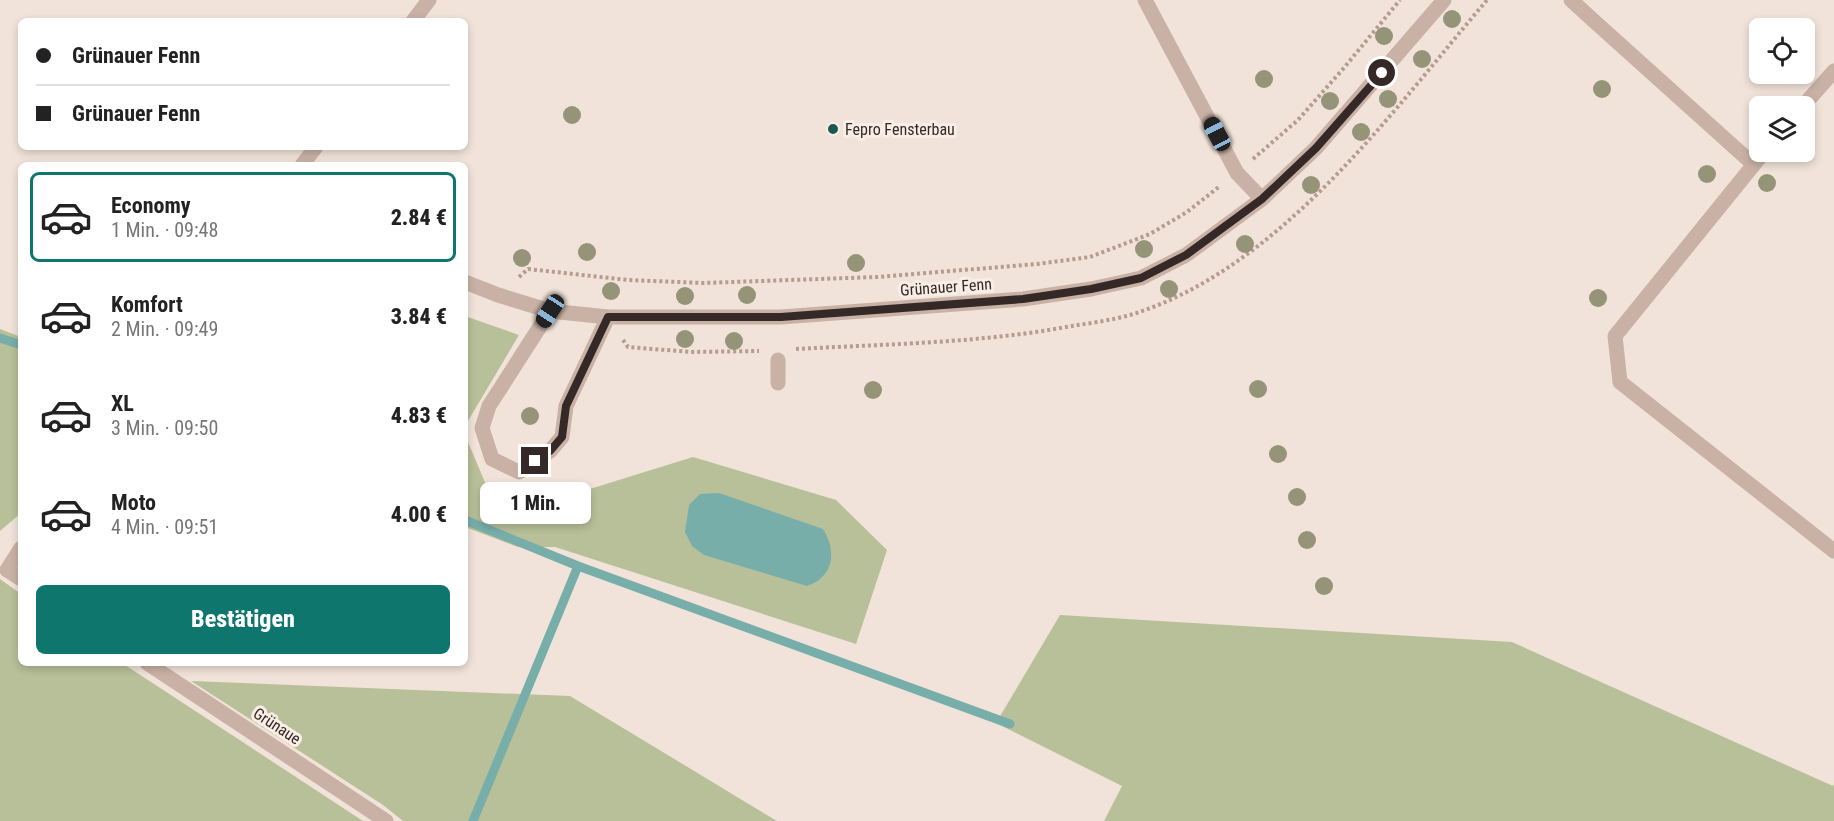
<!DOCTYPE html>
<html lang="de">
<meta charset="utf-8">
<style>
:root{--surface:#fff;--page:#f2f2f2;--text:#222;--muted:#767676;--line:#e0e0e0;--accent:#0f766e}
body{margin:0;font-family:"Roboto Condensed",sans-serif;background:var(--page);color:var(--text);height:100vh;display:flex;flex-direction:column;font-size:22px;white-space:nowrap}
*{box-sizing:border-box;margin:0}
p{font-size:20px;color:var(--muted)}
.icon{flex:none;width:33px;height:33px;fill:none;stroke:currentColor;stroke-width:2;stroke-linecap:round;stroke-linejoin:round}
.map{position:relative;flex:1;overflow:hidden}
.sheet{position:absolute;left:18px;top:162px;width:450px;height:504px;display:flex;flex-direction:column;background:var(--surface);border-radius:9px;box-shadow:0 3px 9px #0003}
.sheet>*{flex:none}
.hud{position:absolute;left:18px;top:18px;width:450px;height:132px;border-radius:9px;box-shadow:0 3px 9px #0003;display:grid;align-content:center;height:132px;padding:0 18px;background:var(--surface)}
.tools{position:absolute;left:1749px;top:18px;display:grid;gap:12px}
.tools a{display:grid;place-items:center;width:66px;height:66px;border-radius:9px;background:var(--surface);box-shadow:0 3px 9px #0003;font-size:30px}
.end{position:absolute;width:27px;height:27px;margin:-14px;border:8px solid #352927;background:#fff;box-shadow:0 0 0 3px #fff}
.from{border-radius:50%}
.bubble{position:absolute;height:42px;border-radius:9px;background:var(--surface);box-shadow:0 3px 9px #0003;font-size:20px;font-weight:800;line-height:42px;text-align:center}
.car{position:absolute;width:18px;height:36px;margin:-18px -9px;border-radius:8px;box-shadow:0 0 4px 2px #0007;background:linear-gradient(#222 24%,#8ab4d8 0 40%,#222 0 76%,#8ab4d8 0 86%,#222 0)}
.hud b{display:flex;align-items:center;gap:21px;height:57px;font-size:22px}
.hud b+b{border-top:2px solid var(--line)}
.hud i{width:15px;height:15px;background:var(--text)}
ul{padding:10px 0 0;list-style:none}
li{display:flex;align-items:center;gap:18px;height:90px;margin:0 12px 9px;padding:0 6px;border:3px solid transparent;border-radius:9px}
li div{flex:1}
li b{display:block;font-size:22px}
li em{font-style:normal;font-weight:800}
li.current{border-color:var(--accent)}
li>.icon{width:54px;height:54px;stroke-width:1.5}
.action{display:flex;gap:12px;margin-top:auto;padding:12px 18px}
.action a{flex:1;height:69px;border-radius:9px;background:var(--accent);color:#fff;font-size:24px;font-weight:800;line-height:69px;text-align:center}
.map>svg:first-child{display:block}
</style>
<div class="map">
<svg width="1834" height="821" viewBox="0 0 1834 821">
<rect width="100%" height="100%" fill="#f1e3d9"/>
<path fill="#b8c099" d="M465,316L519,335L465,426Z
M0,329L21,337V513L0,531Z
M465,435L487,487L564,497L693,457L836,500L887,550L856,644L555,547H518L465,527Z
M0,579L21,594V663H122L363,821H0Z
M1060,615L1512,642L1833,786L1834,784V821H1104L1122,786L996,723Z
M191,681L570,696L777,821H403L383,805Z"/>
<path fill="#78aeaa" d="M719,493L823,529C837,551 834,577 807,586L704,555L692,546L685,532L689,505L700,494Z"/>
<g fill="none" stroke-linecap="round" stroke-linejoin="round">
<path stroke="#78aeaa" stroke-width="9" d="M0,338L21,345
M465,520L578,566L1010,724
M473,821L578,566"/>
<path stroke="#b59b90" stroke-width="4" stroke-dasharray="3 3" stroke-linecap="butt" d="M1253,159L1298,120L1343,69L1400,0
M519,277L528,269L628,280L703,283L877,277L1037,264L1090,257L1150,234L1187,212L1220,186
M623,340L628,347L691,352L759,351
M796,349C888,344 982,343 1072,326C1091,323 1112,320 1130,315C1279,270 1390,114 1487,0"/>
<path stroke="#c9b1a5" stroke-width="15" d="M1594,21L1753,164
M1803,106L1834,71
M1764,152L1615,336L1620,382L1834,551
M778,383V360"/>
<path stroke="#c9b1a5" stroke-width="15" d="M1145,0L1237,173L1262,199
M1571,0L1594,21
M413,21L429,0
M302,165L316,147
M465,282L498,295L550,311L608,317H781L1023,299L1091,289L1141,278L1186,255L1262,199L1316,148L1444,0
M550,311L489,406L482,428L492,459L519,472L550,451L562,437L566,406L608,317
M21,548L7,570L21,579
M147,663L386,821"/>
</g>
<g fill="#959479">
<circle cx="1452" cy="19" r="9"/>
<circle cx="1384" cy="36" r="9"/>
<circle cx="1422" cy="59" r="9"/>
<circle cx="1264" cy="79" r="9"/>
<circle cx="1602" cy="89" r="9"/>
<circle cx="1388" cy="99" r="9"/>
<circle cx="1330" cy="101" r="9"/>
<circle cx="572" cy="115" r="9"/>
<circle cx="1361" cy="132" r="9"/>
<circle cx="1707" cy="174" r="9"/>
<circle cx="1767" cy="183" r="9"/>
<circle cx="1311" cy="185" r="9"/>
<circle cx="1245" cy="244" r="9"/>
<circle cx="1144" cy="249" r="9"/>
<circle cx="587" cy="252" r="9"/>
<circle cx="522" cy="258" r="9"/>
<circle cx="856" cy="263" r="9"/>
<circle cx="1169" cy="289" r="9"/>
<circle cx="611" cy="291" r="9"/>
<circle cx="747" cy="295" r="9"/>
<circle cx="685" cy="296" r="9"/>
<circle cx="1598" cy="298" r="9"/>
<circle cx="685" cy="339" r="9"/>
<circle cx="734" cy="341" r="9"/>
<circle cx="1258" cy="389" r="9"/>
<circle cx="873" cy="390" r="9"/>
<circle cx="530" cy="416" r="9"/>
<circle cx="1278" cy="454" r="9"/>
<circle cx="1297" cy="497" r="9"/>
<circle cx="1307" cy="540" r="9"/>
<circle cx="1324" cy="586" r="9"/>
</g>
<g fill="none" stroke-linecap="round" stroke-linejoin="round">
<path stroke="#352927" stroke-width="8" d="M535,461L550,451L562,437L566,406L608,317H781L1023,299L1091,289L1141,278L1186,255L1262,199L1316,148L1382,73"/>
</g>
<circle fill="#1c5653" stroke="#f9eee6" stroke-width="2" cx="833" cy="129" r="6"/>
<g text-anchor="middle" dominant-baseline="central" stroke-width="6" stroke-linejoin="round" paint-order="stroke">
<g font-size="16" fill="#352927" stroke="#f9eee6" text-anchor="start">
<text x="845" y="129">Fepro Fensterbau</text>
</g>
<g font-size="16" fill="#352927" stroke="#f9eee6">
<text transform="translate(946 287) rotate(-4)">Grünauer Fenn</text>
<text transform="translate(277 726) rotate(33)">Grünaue</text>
</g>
</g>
</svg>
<div class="tools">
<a><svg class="icon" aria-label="locate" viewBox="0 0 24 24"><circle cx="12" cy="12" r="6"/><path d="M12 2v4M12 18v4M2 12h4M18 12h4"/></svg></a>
<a><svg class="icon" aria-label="layers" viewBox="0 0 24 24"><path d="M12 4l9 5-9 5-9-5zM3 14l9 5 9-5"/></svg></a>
</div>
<i class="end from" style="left:1382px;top:73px"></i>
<i class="end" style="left:535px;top:461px"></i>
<div class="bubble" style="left:480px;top:482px;width:111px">1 Min.</div>
<i class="car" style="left:1217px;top:134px;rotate:332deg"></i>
<i class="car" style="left:550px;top:311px;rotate:213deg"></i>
<div class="hud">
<b><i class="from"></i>Grünauer Fenn</b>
<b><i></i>Grünauer Fenn</b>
</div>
<section class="sheet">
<ul>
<li class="current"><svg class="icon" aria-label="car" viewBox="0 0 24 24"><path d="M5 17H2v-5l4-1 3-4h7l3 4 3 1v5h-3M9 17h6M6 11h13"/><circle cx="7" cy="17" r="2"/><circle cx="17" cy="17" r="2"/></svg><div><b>Economy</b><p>1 Min. · 09:48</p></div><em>2.84 €</em></li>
<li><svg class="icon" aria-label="car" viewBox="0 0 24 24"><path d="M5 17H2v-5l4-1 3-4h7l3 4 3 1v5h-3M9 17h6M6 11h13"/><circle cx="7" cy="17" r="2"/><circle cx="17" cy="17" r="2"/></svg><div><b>Komfort</b><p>2 Min. · 09:49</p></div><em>3.84 €</em></li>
<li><svg class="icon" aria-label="car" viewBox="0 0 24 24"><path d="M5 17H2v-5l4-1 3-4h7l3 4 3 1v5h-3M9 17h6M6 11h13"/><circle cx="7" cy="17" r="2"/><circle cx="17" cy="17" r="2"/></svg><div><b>XL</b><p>3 Min. · 09:50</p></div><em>4.83 €</em></li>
<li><svg class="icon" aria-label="car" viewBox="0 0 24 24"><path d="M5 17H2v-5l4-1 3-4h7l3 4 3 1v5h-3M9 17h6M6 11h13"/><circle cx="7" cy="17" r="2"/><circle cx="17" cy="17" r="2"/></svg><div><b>Moto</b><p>4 Min. · 09:51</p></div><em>4.00 €</em></li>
</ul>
<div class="action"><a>Bestätigen</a></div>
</section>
</div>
